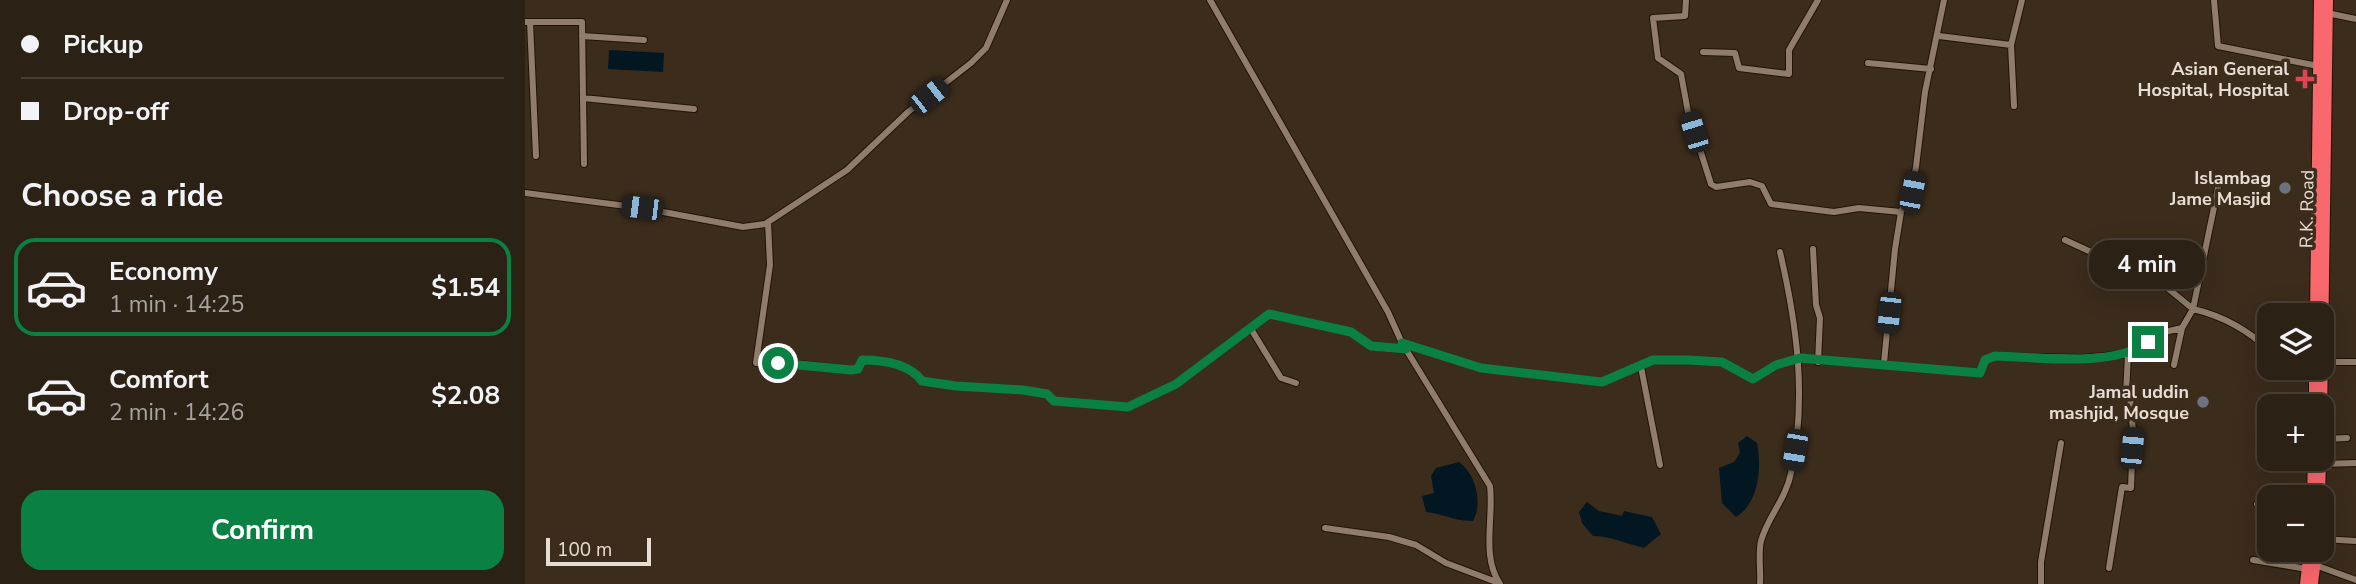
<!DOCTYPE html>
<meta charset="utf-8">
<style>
:root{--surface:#2c2115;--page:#34291e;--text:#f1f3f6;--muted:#a6a3a0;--line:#483e34;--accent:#0b8043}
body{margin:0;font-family:"Nunito Sans",sans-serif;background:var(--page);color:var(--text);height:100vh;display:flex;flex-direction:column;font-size:26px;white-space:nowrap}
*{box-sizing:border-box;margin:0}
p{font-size:23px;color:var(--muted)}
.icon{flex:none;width:38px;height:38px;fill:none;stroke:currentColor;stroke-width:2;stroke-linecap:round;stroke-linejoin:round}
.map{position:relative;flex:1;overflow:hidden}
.drawer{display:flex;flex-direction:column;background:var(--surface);width:525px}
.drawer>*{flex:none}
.hud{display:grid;align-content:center;height:154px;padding:0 21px;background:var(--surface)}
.fabs{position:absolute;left:1732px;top:303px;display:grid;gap:14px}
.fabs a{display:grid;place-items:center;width:77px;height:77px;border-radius:14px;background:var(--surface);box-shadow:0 7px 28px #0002,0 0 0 2px var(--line);font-size:35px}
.scale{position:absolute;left:21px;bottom:18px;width:105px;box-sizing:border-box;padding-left:7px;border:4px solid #e7ddd3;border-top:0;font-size:19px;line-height:24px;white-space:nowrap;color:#e7ddd3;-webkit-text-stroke:5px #3b2c1c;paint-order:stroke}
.end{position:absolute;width:32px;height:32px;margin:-16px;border:9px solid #0b8043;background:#fff;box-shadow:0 0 0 4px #fff}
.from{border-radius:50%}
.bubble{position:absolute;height:49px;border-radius:21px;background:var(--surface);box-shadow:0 7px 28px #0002,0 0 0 2px var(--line);font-size:23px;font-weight:700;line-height:49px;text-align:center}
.car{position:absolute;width:21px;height:42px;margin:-21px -10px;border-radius:9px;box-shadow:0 0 5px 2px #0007;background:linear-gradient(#222 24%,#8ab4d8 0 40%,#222 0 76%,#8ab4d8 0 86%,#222 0)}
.hud b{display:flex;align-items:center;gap:24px;height:66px;font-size:26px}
.hud b+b{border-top:2px solid var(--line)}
.hud i{width:18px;height:18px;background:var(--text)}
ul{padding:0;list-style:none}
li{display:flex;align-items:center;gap:21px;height:98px;margin:0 14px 10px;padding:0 7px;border:4px solid transparent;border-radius:21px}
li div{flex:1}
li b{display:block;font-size:26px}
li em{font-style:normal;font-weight:700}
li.current{border-color:var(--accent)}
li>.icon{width:63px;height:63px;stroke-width:1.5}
h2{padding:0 21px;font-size:32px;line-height:84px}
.button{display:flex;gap:14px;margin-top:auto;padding:14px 21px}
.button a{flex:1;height:80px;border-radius:21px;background:var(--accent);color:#fff;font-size:28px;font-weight:700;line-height:80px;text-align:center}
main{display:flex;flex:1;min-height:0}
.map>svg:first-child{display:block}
</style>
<main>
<section class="drawer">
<div class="hud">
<b><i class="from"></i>Pickup</b>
<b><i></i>Drop-off</b>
</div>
<h2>Choose a ride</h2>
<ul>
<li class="current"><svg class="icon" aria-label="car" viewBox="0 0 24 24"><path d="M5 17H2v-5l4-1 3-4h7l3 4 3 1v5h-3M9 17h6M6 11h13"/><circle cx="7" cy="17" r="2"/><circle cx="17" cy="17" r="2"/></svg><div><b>Economy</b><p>1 min · 14:25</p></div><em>$1.54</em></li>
<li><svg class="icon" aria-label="car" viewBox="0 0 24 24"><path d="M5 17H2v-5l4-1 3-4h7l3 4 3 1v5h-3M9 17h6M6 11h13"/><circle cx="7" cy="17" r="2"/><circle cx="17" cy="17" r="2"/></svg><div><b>Comfort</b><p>2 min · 14:26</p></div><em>$2.08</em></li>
</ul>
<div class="button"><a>Confirm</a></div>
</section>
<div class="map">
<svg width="1831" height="584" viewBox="0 0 1831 584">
<rect width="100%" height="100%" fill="#3b2c1c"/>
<path fill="#031723" d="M84,50L139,53L138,72L83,69Z
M1222,436L1232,443C1237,466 1234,504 1211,517L1197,503L1194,468L1209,462L1215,453L1213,443Z
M934,462C951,474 958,503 948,521C930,521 918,514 901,512L897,496L909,493L906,476L911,468Z
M1062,502L1074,511L1097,516L1099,511L1127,517L1136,534L1119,548C1102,544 1085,536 1068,536L1057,523L1054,512Z"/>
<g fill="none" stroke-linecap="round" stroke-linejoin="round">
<g stroke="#221405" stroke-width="8">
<path id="street" d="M685,0L863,312L877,343L965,486C969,518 956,556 975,584
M1161,0L1160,16L1128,18L1133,58L1156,74L1163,112L1186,184L1191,187L1225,182L1237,186L1246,204L1309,212L1334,208L1376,212
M1689,0L1693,46L1793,66
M1802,13L1831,19
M0,22H57L58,98L169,109
M5,22L11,156
M57,36L119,40
M1414,36L1486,45L1489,106
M1486,45L1497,0
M1178,52L1210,53L1214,68L1264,74V50L1293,0
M1343,63L1406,69
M58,98L59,164
M0,193L117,208L218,227L240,224L322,170L383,112L446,63L461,48L482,0
M243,222L245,265L231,363L275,364L326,370L333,369L337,360C358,360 384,363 397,381L431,386L498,390L522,394L529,401L603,407L651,384L744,314L826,332L846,346L881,350
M1540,240L1640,286L1668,309L1693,188
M1288,249L1291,305L1295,318L1293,362
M726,329L756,378L771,383
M877,343L956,368L1077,382L1128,360H1162L1197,362L1228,379L1251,365L1275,358L1455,373L1460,360L1470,356L1557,358L1603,354L1611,352L1635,333L1657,328L1668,309C1698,316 1722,329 1745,351
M1798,362H1831
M1359,363L1370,249L1376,212L1386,192L1391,167L1400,92L1419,0
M1649,365L1657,328
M1116,367L1135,465
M1797,439L1822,438
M1796,464L1831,463
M1732,504L1745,505
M800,528L864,537L891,545L921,563L974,583
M1797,539L1831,541
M1728,560L1782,569
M1790,565L1831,580
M1584,568L1597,487L1606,488L1608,431L1605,397L1601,395L1603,354
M1235,584C1236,571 1233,553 1236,541C1242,518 1261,499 1266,473C1282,399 1272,325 1255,252
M1516,584V562L1536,443"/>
</g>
<g stroke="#221405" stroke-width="12">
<path id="highway" d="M1790,315L1794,0
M1789,406V368
M1797,418L1803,0
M1787,497L1788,458
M1795,497L1796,458
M1780,584L1784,550
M1788,584L1792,550"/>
</g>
<use href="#street" stroke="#8f7c6a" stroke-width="6"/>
<use href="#highway" stroke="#f8686d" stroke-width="10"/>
</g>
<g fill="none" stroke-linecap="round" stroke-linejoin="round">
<path stroke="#0b8043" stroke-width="9" d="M253,363L326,370L333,369L337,360C358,360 384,363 397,381L431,386L498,390L522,394L529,401L603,407L651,384L744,314L826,332L846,346L881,349L877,343L956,368L1077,382L1128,360H1163L1197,362L1228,379L1251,365L1275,358L1455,373L1460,360L1470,356C1512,357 1589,368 1623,342"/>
</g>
<path fill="#e0444e" stroke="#3b2c1c" stroke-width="2.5" d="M1776.5 68.5h7v7h7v7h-7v7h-7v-7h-7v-7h7z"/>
<g fill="#6b7280" stroke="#3b2c1c" stroke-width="2.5">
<circle cx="1760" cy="188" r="7"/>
<circle cx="1678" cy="402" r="7"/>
</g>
<g text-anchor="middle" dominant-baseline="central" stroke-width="7" stroke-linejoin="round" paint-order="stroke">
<g font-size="18" font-weight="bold" fill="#e7ddd3" stroke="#3b2c1c" text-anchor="end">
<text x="1764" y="69">Asian General<tspan x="1764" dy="21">Hospital, Hospital</tspan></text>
<text x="1746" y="178">Islambag<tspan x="1746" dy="21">Jame Masjid</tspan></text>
<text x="1664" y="392">Jamal uddin<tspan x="1664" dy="21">mashjid, Mosque</tspan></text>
</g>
<g font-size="18" fill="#e7ddd3" stroke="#3b2c1c">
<text transform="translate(1782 209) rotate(-89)">R.K. Road</text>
</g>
</g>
</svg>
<div class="fabs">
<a><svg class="icon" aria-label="layers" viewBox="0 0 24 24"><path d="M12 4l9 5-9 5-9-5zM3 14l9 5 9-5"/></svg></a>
<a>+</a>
<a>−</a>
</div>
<div class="scale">100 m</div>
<i class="end from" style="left:253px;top:363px"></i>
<i class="end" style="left:1623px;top:342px"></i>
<div class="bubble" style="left:1564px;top:240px;width:116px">4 min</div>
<i class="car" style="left:404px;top:96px;rotate:52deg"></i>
<i class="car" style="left:1169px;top:132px;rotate:343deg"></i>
<i class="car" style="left:1387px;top:192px;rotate:11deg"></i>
<i class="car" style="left:117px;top:208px;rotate:277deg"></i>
<i class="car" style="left:1364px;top:313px;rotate:186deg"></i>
<i class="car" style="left:1607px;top:448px;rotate:5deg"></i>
<i class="car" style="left:1270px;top:450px;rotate:190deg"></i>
</div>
</main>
